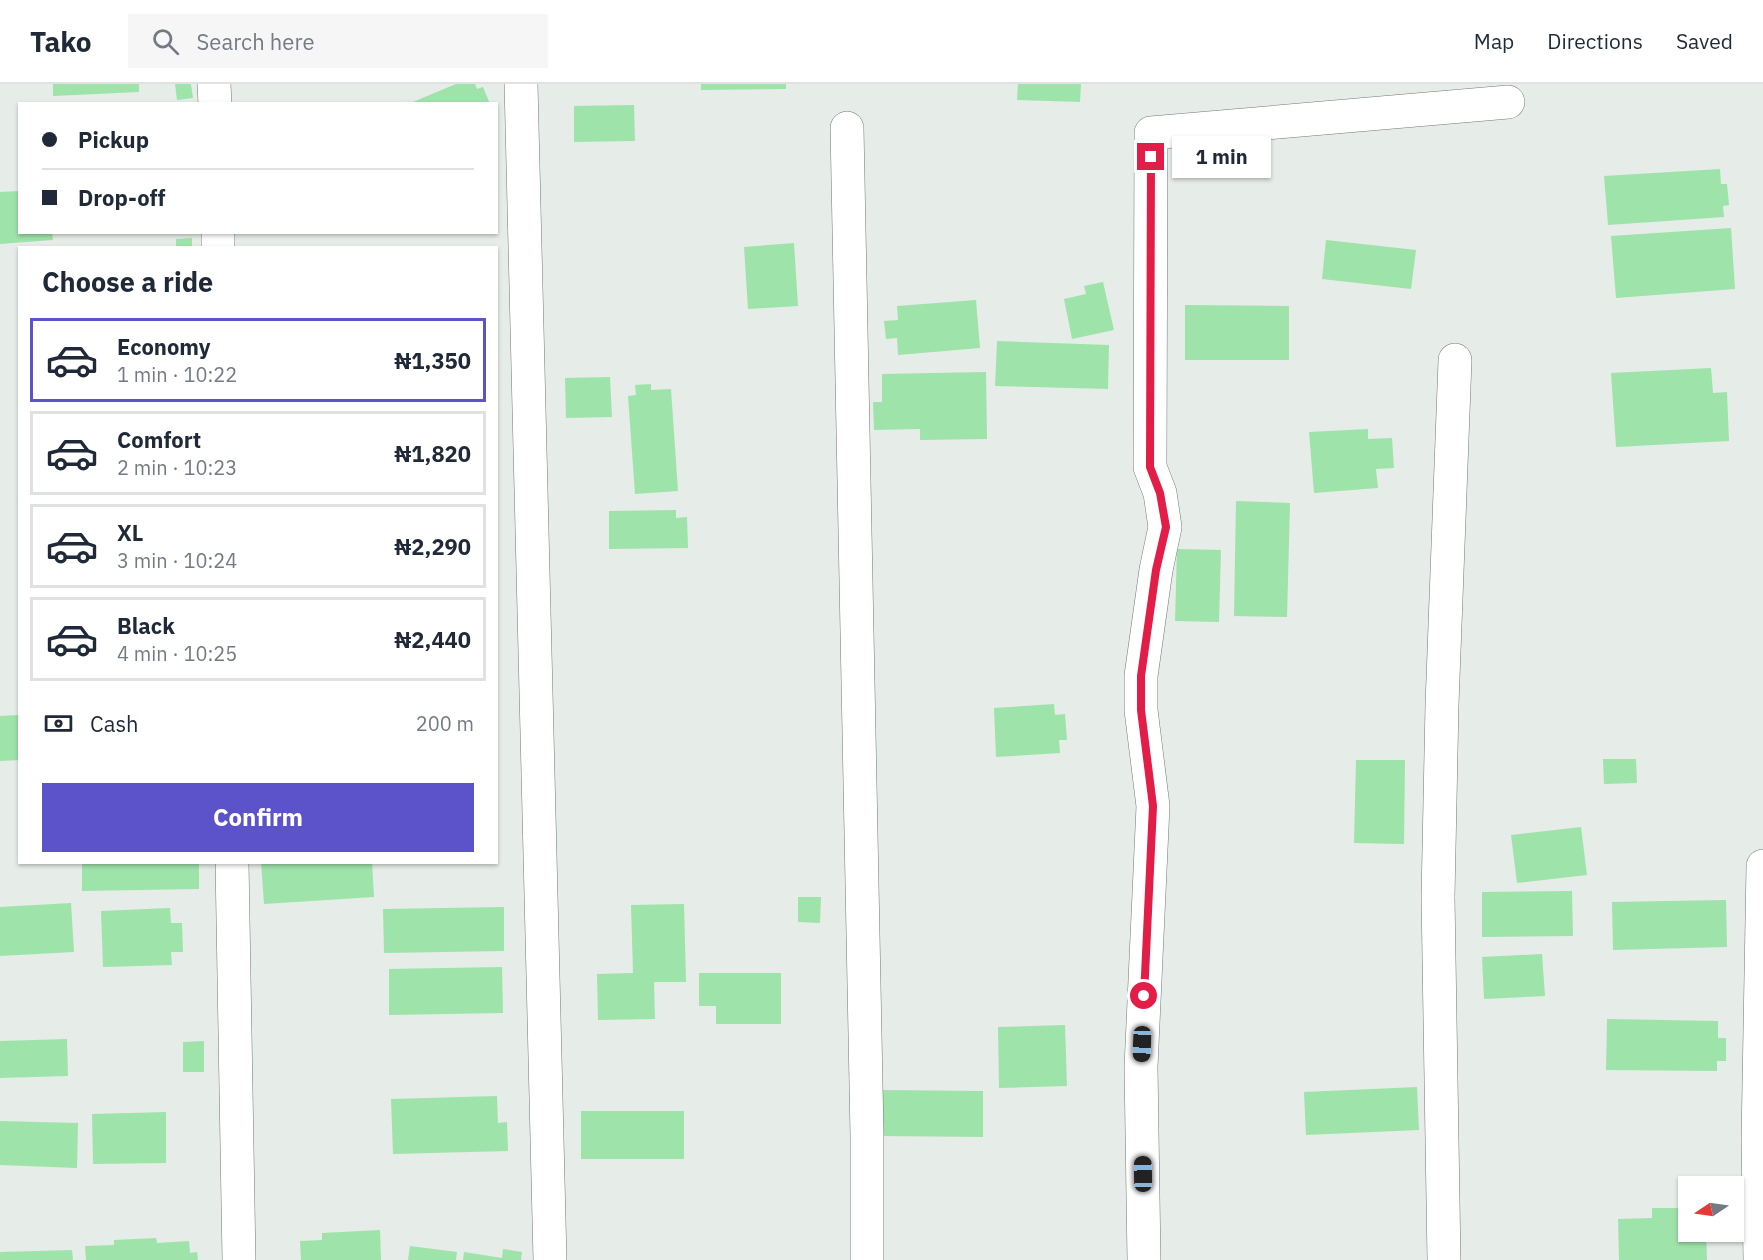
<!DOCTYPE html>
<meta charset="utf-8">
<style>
:root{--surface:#fff;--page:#f6f6f7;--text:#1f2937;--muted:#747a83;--line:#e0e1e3;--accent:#5c53cb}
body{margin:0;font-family:"IBM Plex Sans",sans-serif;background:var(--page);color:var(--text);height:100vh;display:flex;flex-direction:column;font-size:22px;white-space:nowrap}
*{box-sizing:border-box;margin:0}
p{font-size:20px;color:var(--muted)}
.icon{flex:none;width:33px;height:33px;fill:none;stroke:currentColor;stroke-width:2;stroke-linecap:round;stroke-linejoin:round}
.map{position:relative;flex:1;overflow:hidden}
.panel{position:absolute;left:18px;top:162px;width:480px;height:618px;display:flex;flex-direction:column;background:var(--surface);border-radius:0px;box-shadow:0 2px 4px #0004}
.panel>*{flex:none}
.banner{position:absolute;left:18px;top:18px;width:480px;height:132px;border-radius:0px;box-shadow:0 2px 4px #0004;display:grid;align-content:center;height:132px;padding:0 24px;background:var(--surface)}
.needle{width:39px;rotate:257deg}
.fabs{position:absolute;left:1678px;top:1092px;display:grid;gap:12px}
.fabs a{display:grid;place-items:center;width:66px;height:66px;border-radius:0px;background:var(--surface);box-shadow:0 2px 4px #0004;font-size:30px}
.end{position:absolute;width:27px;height:27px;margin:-14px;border:8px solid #e11d48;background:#fff;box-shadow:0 0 0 3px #fff}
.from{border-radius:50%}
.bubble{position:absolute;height:42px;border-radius:0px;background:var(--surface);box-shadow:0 2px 4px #0004;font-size:20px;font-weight:700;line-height:42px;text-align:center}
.car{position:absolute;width:18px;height:36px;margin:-18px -9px;border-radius:8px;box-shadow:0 0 4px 2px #0007;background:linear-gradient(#222 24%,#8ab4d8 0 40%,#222 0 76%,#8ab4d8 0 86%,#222 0)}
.banner b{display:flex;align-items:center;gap:21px;height:57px;font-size:22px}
.banner b+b{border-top:2px solid var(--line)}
.banner i{width:15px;height:15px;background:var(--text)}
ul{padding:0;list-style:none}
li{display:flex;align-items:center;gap:18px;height:84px;margin:0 12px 9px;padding:0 12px;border:3px solid var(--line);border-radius:0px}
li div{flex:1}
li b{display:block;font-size:22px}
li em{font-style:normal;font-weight:700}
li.active{border-color:var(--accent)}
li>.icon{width:54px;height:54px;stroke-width:1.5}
h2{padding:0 24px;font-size:27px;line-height:72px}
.pay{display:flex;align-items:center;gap:15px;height:66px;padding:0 24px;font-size:22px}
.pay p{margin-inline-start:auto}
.action{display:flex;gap:12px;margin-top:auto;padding:12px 24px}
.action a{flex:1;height:69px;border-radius:0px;background:var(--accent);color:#fff;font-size:24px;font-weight:700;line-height:69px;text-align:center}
header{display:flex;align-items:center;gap:36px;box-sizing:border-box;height:84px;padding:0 30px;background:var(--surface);border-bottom:2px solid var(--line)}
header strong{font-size:28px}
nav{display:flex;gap:33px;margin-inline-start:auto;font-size:21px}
.search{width:420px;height:54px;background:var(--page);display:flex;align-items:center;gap:15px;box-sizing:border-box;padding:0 21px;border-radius:0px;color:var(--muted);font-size:22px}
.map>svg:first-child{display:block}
</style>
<header>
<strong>Tako</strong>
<div class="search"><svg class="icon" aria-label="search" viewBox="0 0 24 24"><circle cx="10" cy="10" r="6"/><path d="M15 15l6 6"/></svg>Search here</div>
<nav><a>Map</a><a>Directions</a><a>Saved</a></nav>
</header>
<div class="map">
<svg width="1763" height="1176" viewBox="0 0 1763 1176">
<rect width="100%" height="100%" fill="#e6ece7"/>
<path fill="#9ee3aa" d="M53,0H139V8L53,12Z
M175,0H191L193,14L177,16Z
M456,0H475L477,5L483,3L490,20H408Z
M701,0H786V5L701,6Z
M1018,0H1081L1080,18L1017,16Z
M634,21L635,57L574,58V22Z
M1720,85L1721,100H1727L1729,121L1723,122L1724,133L1608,141L1604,92Z
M20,107V148H52L53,156L0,160V108Z
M1731,144L1735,205L1616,214L1611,152Z
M192,154V164H176V155Z
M1326,156L1416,166L1411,205L1322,195Z
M794,159L798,222L748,225L744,163Z
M1103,198L1114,246L1072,255L1064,215L1086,210L1084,202Z
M976,216L980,264L898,271L897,254L886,255L884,237L898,236L897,222Z
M1185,221L1289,222V276H1185Z
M997,257L1109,261L1108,305L995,302Z
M1711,284L1713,309L1727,308L1729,357L1616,363L1611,289Z
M986,288L987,355L920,356V345L874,346L873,318H882V290Z
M610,293L612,333L566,334L565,294Z
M651,300V306L671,305L678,407L635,410L628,312L636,311L635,301Z
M1368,345V355L1392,354L1394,384L1376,385L1378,404L1314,409L1309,348Z
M1236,417L1290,419L1287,533L1234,532Z
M676,426V434L687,433L688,464L609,465V427Z
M1177,465L1221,466L1219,538L1175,537Z
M1054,620L1055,631L1065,630L1067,656H1059L1060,669L996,673L994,624Z
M20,631V676L0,677V632Z
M1603,675H1636L1637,699L1604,700Z
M1356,676H1405L1404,760L1354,759Z
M1581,743L1587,791L1517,799L1511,751Z
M82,778H199V805L82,807Z
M261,778H372L374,813L264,820Z
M1572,807L1573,852L1482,853V808Z
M798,813H821L820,839L798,838Z
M1726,816L1727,863L1613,866L1612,818Z
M71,819L74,868L0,872V823Z
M684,820L686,898H654L655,935L598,936L597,890L633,889L631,821Z
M504,823V867L384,869L383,825Z
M170,824L171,839H182L183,868H171L172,881L103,883L101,827Z
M1542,870L1545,912L1484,915L1482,873Z
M502,883L503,929L389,931V885Z
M699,889H781V940H716V922H699Z
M1607,935L1718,937V954H1726V977H1717V987L1606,986Z
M1065,941L1067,1002L999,1004L998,943Z
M67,955L68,992L0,994V957Z
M204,957V988H183V958Z
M1417,1003L1419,1046L1306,1051L1304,1008Z
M881,1006L983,1007V1053L881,1052Z
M497,1012L498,1039L507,1038L508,1067L393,1070L391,1015Z
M581,1027H684V1075H581Z
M166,1028V1079L93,1080L92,1030Z
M0,1037L78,1039L77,1084L0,1081Z
M1652,1124H1681V1134H1689V1148H1706L1707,1176H1619L1618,1135L1652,1134Z
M380,1146L381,1176H301L300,1157L322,1156V1149Z
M156,1154L157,1159L189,1157L190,1169L197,1168L198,1176H86L85,1162L114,1161V1156Z
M410,1162L457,1168L456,1176H408Z
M503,1165L522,1168L521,1176H463L464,1168L502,1174Z
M72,1166L73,1176H0V1168Z"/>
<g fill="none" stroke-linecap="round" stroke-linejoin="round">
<g stroke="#737974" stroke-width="34">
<path id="minor" d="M214,0L215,20
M521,0L550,1176
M847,44L867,1051V1176
M218,148V164
M232,778L239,1176
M1144,1176L1141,983L1153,722L1141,626V592L1156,486L1165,443L1160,409L1150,383L1151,49L1508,18
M1444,1176L1438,813L1442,621L1455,276
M1760,1176L1758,1055L1763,782"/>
</g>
<use href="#minor" stroke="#fff" stroke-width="33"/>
</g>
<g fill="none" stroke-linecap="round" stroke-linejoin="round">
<path stroke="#e11d48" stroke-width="8" d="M1144,912L1153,722L1141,626V592L1156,486L1166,443L1160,409L1150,383L1151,73"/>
</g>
</svg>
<div class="fabs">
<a><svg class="needle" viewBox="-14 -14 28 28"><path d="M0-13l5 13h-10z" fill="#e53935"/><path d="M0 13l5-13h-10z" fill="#747a83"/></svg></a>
</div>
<i class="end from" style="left:1144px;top:912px"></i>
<i class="end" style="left:1151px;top:73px"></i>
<div class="bubble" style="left:1172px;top:52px;width:99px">1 min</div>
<i class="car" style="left:1142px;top:960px;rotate:182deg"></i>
<i class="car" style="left:1143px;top:1090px;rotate:359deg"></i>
<div class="banner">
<b><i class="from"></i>Pickup</b>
<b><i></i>Drop-off</b>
</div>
<section class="panel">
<h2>Choose a ride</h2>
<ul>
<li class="active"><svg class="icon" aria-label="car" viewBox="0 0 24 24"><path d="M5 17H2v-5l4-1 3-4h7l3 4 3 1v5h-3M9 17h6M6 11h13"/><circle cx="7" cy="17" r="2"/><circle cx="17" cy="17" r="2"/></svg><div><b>Economy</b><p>1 min · 10:22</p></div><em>₦1,350</em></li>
<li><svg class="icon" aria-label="car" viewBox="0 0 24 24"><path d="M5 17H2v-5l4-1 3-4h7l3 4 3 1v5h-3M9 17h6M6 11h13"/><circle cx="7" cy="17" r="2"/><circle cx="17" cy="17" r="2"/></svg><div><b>Comfort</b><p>2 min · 10:23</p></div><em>₦1,820</em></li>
<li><svg class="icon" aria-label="car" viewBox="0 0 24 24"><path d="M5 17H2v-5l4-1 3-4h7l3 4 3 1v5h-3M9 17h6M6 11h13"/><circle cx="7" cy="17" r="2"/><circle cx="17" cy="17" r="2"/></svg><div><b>XL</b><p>3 min · 10:24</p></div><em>₦2,290</em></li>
<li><svg class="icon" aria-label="car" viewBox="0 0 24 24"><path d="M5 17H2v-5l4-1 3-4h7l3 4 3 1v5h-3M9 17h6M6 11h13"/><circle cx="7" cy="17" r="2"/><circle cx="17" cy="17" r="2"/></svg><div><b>Black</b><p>4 min · 10:25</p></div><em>₦2,440</em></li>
</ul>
<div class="pay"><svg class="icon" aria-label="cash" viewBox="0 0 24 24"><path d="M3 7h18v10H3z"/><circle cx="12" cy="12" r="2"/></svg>Cash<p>200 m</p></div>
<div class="action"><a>Confirm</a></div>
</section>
</div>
